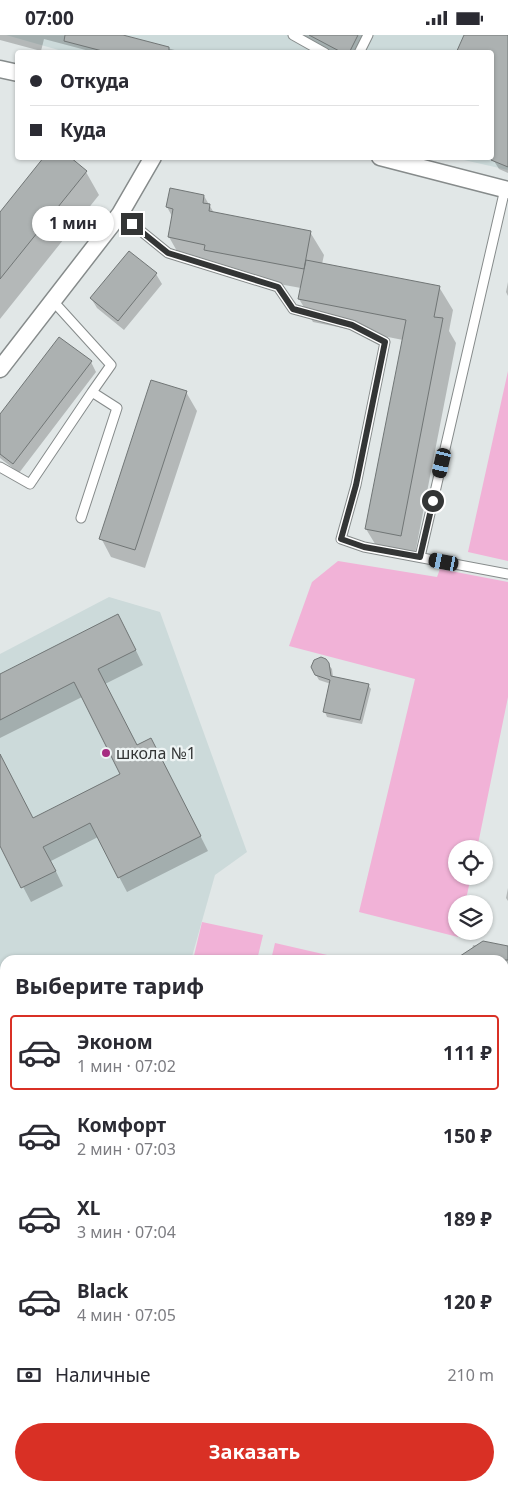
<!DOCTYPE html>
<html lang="ru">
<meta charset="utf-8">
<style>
:root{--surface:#fff;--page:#f2f2f3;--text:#2b2b33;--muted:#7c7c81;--line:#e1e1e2;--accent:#d93025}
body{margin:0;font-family:"Noto Sans",sans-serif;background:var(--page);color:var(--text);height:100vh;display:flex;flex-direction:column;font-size:19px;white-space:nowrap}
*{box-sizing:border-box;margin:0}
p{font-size:16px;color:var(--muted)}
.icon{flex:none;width:28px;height:28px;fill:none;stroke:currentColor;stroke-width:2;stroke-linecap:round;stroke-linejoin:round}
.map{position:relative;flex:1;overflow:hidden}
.side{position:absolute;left:0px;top:920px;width:509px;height:536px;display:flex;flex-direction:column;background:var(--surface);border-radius:15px 15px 0 0;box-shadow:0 1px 4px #0004}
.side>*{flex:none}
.guide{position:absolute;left:15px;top:15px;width:479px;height:110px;border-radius:5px;box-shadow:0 1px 4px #0004;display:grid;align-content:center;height:110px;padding:0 15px;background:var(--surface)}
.fabs{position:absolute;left:448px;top:805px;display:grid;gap:10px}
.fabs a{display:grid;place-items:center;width:45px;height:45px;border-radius:50%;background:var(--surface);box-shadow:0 1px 4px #0004;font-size:25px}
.end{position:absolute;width:22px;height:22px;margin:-11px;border:6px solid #333535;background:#fff;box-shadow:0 0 0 2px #fff}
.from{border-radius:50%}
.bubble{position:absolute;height:35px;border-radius:18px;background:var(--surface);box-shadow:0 1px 4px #0004;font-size:16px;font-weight:700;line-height:35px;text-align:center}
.car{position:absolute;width:15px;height:30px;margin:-15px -8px;border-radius:6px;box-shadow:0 0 4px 1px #0007;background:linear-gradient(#222 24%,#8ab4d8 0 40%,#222 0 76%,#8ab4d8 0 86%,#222 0)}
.guide b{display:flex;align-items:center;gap:18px;height:48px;font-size:19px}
.guide b+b{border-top:1px solid var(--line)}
.guide i{width:12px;height:12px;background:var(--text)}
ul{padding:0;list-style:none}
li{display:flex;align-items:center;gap:15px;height:75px;margin:0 10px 8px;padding:0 5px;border:2px solid transparent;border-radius:5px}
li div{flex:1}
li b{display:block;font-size:19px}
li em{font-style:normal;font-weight:700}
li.selected{border-color:var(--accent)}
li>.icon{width:45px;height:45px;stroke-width:1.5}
h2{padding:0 15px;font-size:22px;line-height:60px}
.pay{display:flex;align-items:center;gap:12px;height:55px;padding:0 15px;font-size:19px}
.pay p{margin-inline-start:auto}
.primary-button{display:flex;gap:10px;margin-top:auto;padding:10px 15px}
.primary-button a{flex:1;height:58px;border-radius:30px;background:var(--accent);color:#fff;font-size:20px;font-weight:700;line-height:58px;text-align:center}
.status{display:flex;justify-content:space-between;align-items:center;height:35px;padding:0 25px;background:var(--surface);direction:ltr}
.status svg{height:14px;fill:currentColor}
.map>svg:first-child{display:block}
</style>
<div class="status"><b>07:00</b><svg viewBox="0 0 49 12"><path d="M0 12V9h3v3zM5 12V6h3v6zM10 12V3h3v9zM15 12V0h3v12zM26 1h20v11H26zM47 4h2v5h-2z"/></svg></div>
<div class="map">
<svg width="508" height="1456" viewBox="0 0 508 1456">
<rect width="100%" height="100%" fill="#e1e7e7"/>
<path fill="#ccdada" d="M6,0H508V135L455,123L491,122V18H69Z
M109,562L160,577L247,817L215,840L191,925H5V986L0,977V619Z"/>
<path fill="#f1b2d7" d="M508,336V526L468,517Z
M338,526L437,542L440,534L508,547V662L477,814H456V841H471L465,869H456V896H460L458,902L359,877L415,644L289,611L312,547Z
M202,887L263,900L257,925H193Z
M275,908L349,925H271Z
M252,1451H313L327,1455L332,1451H483L485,1456H247Z"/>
<path fill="#0003" d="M0,0H118L186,18H97L44,4L41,16L0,5Z
M299,0H367L358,18H333Z
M466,0H508V138L499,134L494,126L491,18Z
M86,137L99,160L0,284V179Z
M204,161L214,178L310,197L324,220L322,229L439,252L453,275L449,296L456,308L414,524L380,517L366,494L403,305L313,287L299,264L301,253L219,238L182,225L169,202L173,183L167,172Z
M156,239L162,249L124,295L97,273L91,263Z
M508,247V261L506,257Z
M91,327L96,337L19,438L0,423V381Z
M186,357L197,376L145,533L111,522L101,503Z
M126,595L143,630L105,649L137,712L159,719L208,816L127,857L98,802L51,826L63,851L31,867L0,808V720L33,785L122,740L82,662L0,703V640Z
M328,629L332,634L333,642L368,650L371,654L362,689L327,682L325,677L331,649L319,645L313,635Z
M508,853V866L506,863Z
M473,910L508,913V1036H504V925H470Z
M504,1222L508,1223V1266L504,1265Z
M504,1337H508V1444L504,1443Z
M194,1451H238L235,1456H197Z"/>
<path fill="#acb1b1" stroke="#717676" d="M65,0H123L169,12V18H110L64,6Z
M309,0H358L349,18H343Z
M464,0H508V132L491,125V18H456Z
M44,122H70L87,136L0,244V177Z
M170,153L204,160L203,168L210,169L209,176L311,196L304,234L204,215L205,210L168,202L173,174L166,172Z
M129,216L157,238L118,286L90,263Z
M306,225L440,251L434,282L443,283L401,501L365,494L406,285L298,264Z
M59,302L92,326L13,429L0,419V379Z
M151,345L187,356L135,515L99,504Z
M118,579L136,615L98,634L137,710L151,703L201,801L118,843L90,788L43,812L56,836L21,853L0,811V719L33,783L120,739L74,647L0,685V639Z
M321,622L326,624L329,628L331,641L369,649L360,685L323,677L330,645L315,640L311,632L314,625Z
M483,906L508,911V925H454Z"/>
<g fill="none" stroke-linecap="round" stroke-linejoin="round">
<g stroke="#868b8b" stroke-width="11">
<path id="service" d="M293,0L325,18
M359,18L368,0
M120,179L168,218L278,252L293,274L352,290L385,307L356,450L341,504L364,512L508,539
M53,266L111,330L92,357
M0,432L30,449L92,357L117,373L81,483
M420,522L505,154
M0,1001L5,1009
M0,1120L5,1098
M0,1347L5,1354"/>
</g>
<g stroke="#868b8b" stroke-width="19">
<path id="minor" d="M0,34L18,38
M380,122L508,155
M0,334L120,179L153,122"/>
</g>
<g stroke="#868b8b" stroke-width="26">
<path id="secondary" d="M0,1365L5,1364
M122,1456V1451"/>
</g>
<g stroke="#995080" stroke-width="29">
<path id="primary" d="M504,1283L508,1284
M146,1456L149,1451"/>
</g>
<use href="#service" stroke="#fff" stroke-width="9"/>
<use href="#minor" stroke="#fff" stroke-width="16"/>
<use href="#secondary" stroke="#f1cfe5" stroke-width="24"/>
<use href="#primary" stroke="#e39ecb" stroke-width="26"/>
</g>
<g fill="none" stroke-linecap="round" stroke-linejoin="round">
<path stroke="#333535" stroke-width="6" d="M132,189L168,218L278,252L293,274L352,290L385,307L356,450L341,504L364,512L420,522L433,466"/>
</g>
<circle fill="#a62c81" stroke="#eef4f4" stroke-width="2" cx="106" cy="718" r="5"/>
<g text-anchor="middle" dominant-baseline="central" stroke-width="4.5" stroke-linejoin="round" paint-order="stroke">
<g font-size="16" fill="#333535" stroke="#eef4f4" text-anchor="start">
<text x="116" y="718">школа №1</text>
</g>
</g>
</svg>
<div class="fabs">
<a><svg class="icon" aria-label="locate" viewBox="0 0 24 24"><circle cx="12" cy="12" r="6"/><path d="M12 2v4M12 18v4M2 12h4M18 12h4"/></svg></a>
<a><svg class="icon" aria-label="layers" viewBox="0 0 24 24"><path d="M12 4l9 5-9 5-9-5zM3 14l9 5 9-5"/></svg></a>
</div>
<i class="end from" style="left:433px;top:466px"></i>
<i class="end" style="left:132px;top:189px"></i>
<div class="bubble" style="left:32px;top:171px;width:82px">1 мин</div>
<i class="car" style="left:442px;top:428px;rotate:193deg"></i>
<i class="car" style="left:444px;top:527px;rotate:281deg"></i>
<div class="guide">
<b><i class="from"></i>Откуда</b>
<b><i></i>Куда</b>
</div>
<section class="side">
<h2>Выберите тариф</h2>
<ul>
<li class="selected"><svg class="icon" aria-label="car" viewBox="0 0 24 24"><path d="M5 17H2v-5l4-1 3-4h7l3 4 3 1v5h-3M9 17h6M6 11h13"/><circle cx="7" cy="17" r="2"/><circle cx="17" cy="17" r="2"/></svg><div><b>Эконом</b><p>1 мин · 07:02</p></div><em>111 ₽</em></li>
<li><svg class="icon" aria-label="car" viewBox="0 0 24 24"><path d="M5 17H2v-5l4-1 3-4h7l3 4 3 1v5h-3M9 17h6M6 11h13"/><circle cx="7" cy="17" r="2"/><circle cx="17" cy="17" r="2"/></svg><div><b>Комфорт</b><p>2 мин · 07:03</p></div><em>150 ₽</em></li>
<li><svg class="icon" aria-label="car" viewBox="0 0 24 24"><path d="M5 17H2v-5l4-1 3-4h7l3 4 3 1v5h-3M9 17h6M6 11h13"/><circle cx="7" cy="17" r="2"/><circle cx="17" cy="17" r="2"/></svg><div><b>XL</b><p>3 мин · 07:04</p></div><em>189 ₽</em></li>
<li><svg class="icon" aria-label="car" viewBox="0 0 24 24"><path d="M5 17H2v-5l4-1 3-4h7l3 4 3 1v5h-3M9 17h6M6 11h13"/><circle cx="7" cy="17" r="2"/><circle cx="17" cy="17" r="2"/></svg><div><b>Black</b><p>4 мин · 07:05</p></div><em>120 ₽</em></li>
</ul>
<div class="pay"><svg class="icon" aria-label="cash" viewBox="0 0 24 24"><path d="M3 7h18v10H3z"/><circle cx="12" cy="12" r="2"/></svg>Наличные<p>210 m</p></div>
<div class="primary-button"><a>Заказать</a></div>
</section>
</div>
